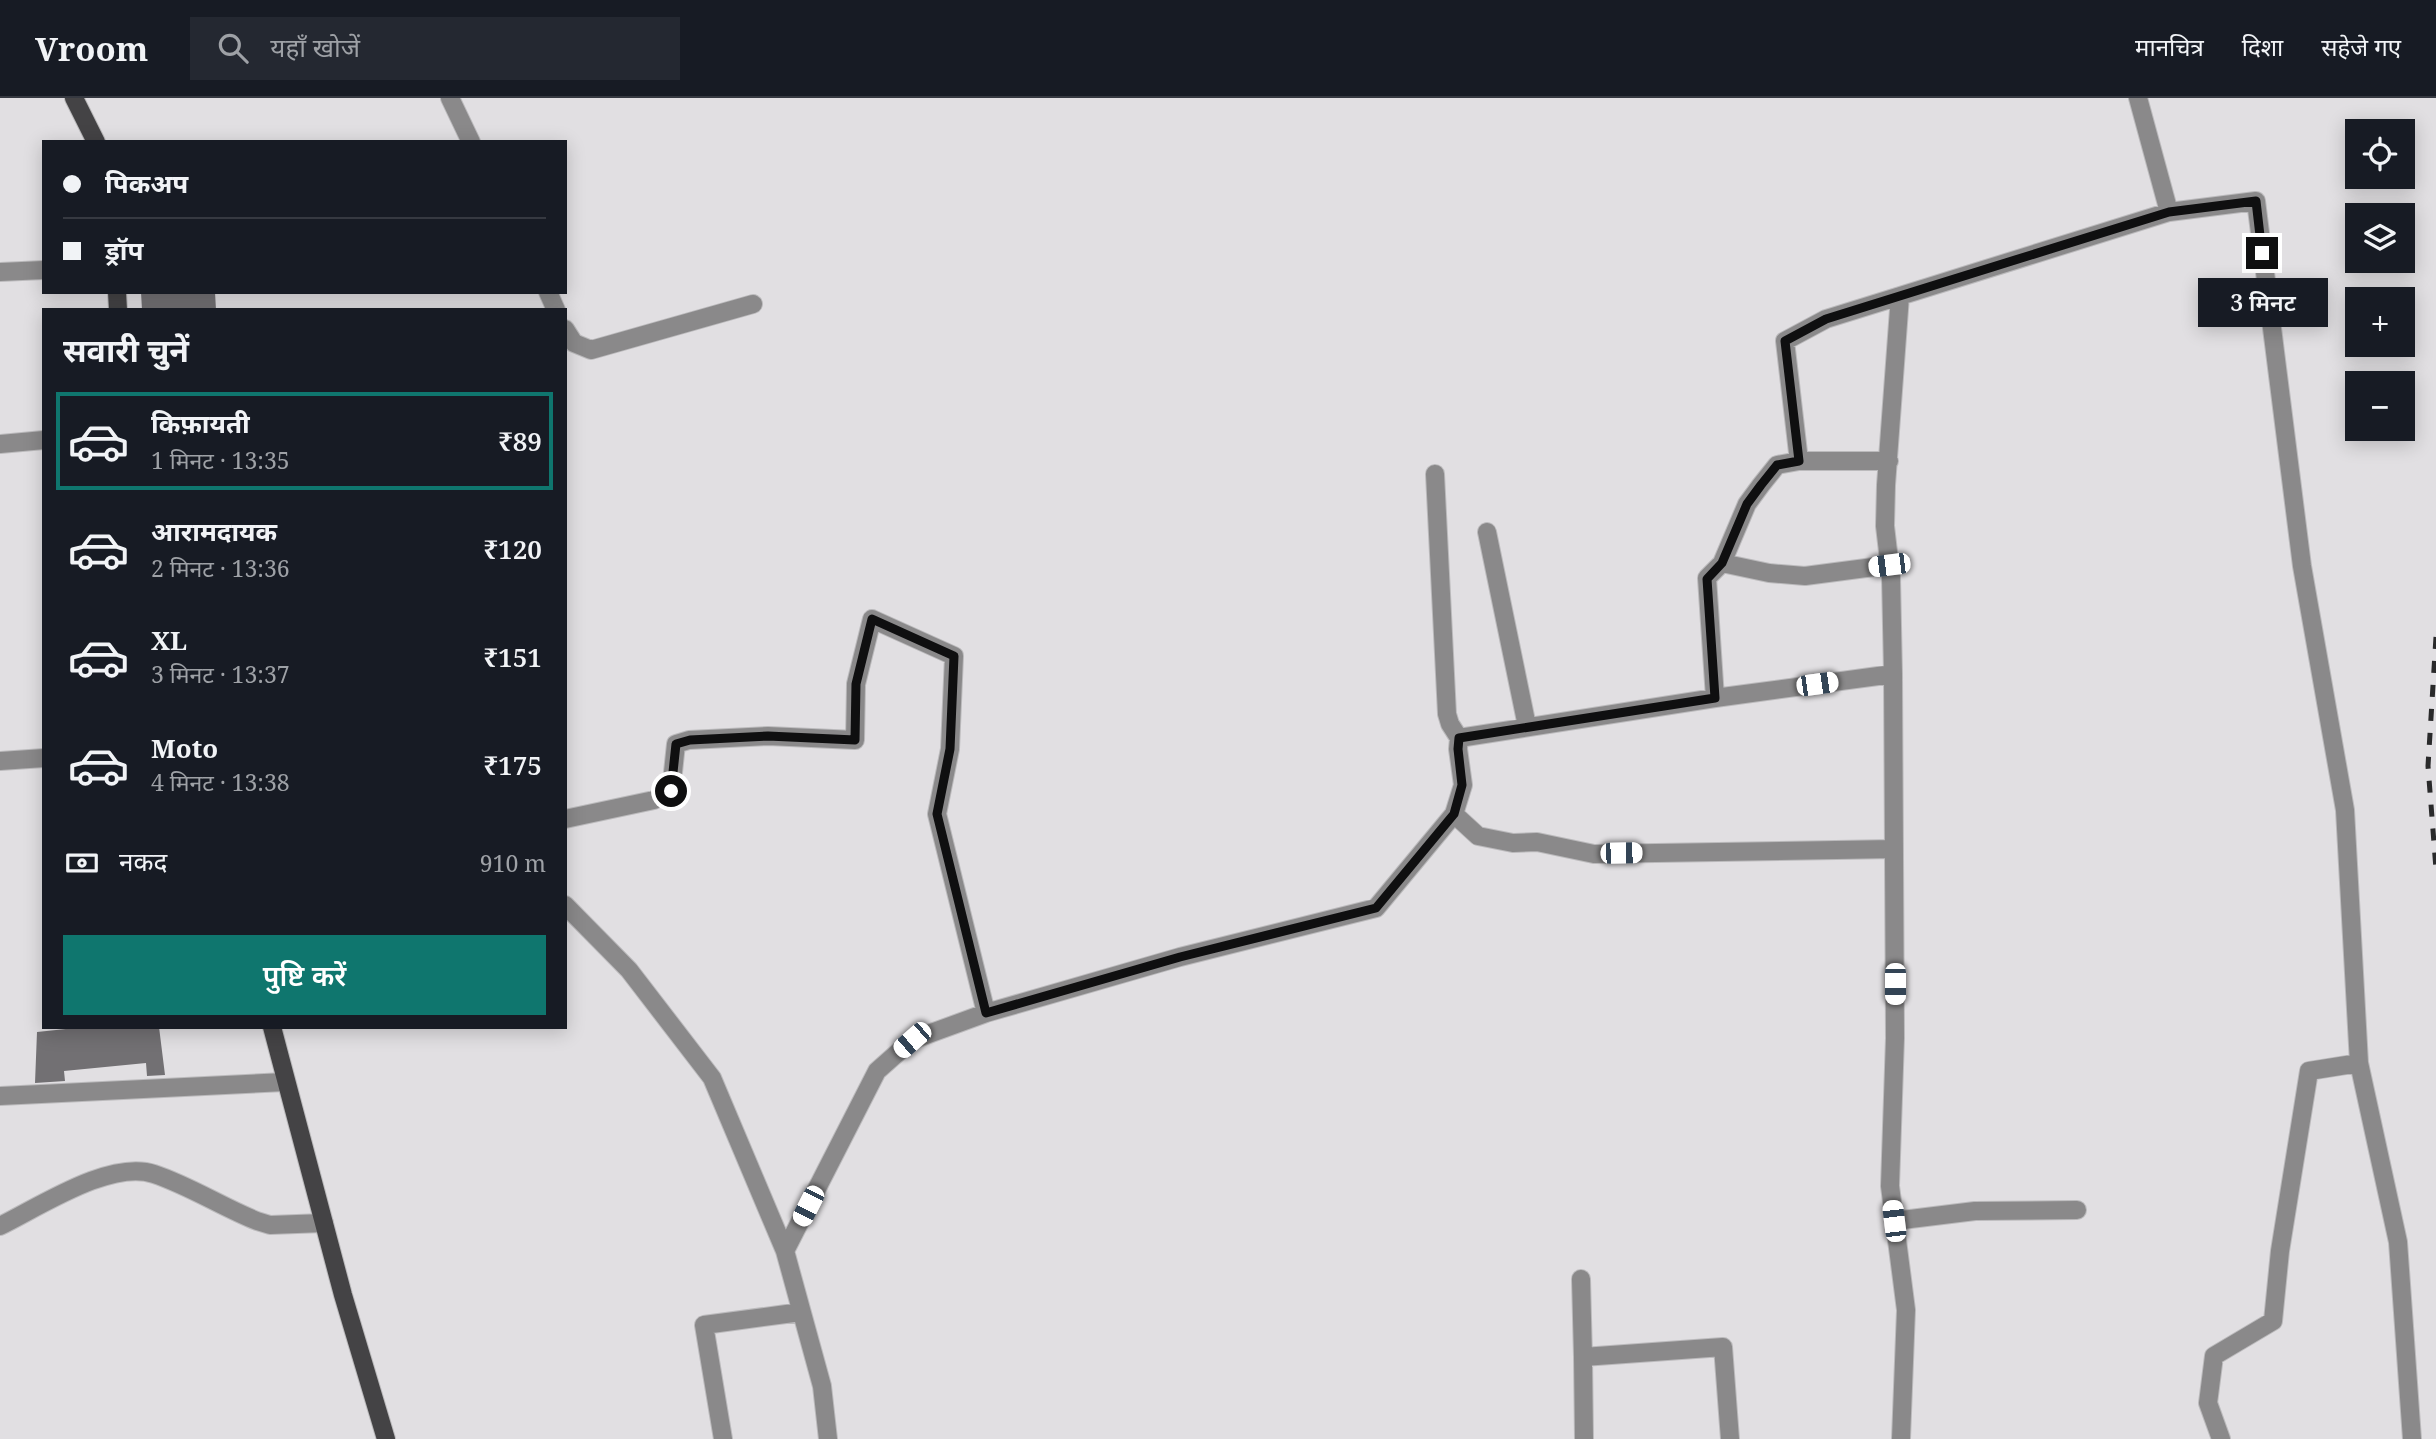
<!DOCTYPE html>
<html lang="hi">
<meta charset="utf-8">
<style>
:root{--surface:#171b24;--page:#242831;--text:#f1f3f6;--muted:#9ea1a6;--line:#363941;--accent:#0f766e}
body{margin:0;font-family:"Noto Serif","Noto Sans Devanagari",serif;background:var(--page);color:var(--text);height:100vh;display:flex;flex-direction:column;font-size:26px;white-space:nowrap}
*{box-sizing:border-box;margin:0}
p{font-size:23px;color:var(--muted)}
.icon{flex:none;width:38px;height:38px;fill:none;stroke:currentColor;stroke-width:2;stroke-linecap:round;stroke-linejoin:round}
.map{position:relative;flex:1;overflow:hidden}
.details{position:absolute;left:42px;top:210px;width:525px;height:721px;display:flex;flex-direction:column;background:var(--surface);border-radius:0px;box-shadow:0 4px 18px #0003}
.details>*{flex:none}
.banner{position:absolute;left:42px;top:42px;width:525px;height:154px;border-radius:0px;box-shadow:0 4px 18px #0003;display:grid;align-content:center;height:154px;padding:0 21px;background:var(--surface)}
.fabs{position:absolute;left:2345px;top:21px;display:grid;gap:14px}
.fabs a{display:grid;place-items:center;width:70px;height:70px;border-radius:0px;background:var(--surface);box-shadow:0 4px 18px #0003;font-size:35px}
.end{position:absolute;width:32px;height:32px;margin:-16px;border:9px solid #0f0f10;background:#fff;box-shadow:0 0 0 4px #fff}
.from{border-radius:50%}
.bubble{position:absolute;height:49px;border-radius:0px;background:var(--surface);box-shadow:0 4px 18px #0003;font-size:23px;font-weight:600;line-height:49px;text-align:center}
.car{position:absolute;width:21px;height:42px;margin:-21px -10px;border-radius:9px;box-shadow:0 0 5px 2px #0007;background:linear-gradient(#fff 24%,#345 0 40%,#fff 0 76%,#345 0 86%,#fff 0)}
.banner b{display:flex;align-items:center;gap:24px;height:66px;font-size:26px}
.banner b+b{border-top:2px solid var(--line)}
.banner i{width:18px;height:18px;background:var(--text)}
ul{padding:0;list-style:none}
li{display:flex;align-items:center;gap:21px;height:98px;margin:0 14px 10px;padding:0 7px;border:4px solid transparent;border-radius:0px}
li div{flex:1}
li b{display:block;font-size:26px}
li em{font-style:normal;font-weight:600}
li.on{border-color:var(--accent)}
li>.icon{width:63px;height:63px;stroke-width:1.5}
h2{padding:0 21px;font-size:32px;line-height:84px}
.pay{display:flex;align-items:center;gap:18px;height:77px;padding:0 21px;font-size:26px}
.pay p{margin-inline-start:auto}
.button{display:flex;gap:14px;margin-top:auto;padding:14px 21px}
.button a{flex:1;height:80px;border-radius:0px;background:var(--accent);color:#fff;font-size:28px;font-weight:600;line-height:80px;text-align:center}
header{display:flex;align-items:center;gap:42px;box-sizing:border-box;height:98px;padding:0 35px;background:var(--surface);border-bottom:2px solid var(--line)}
header strong{font-size:33px}
nav{display:flex;gap:38px;margin-inline-start:auto;font-size:24px}
.search{width:490px;height:63px;background:var(--page);display:flex;align-items:center;gap:18px;box-sizing:border-box;padding:0 24px;border-radius:0px;color:var(--muted);font-size:26px}
.map>svg:first-child{display:block}
</style>
<header>
<strong>Vroom</strong>
<div class="search"><svg class="icon" aria-label="search" viewBox="0 0 24 24"><circle cx="10" cy="10" r="6"/><path d="M15 15l6 6"/></svg>यहाँ खोजें</div>
<nav><a>मानचित्र</a><a>दिशा</a><a>सहेजे गए</a></nav>
</header>
<div class="map">
<svg width="2436" height="1341" viewBox="0 0 2436 1341">
<rect width="100%" height="100%" fill="#e1dfe2"/>
<path fill="#727073" d="M141,194H215L216,212H142Z
M85,929H159L165,977L147,978L146,965L64,973L65,983L35,985L37,934Z"/>
<g fill="none" stroke-linecap="round" stroke-linejoin="round">
<g stroke="#bbbabc" stroke-width="20">
<path id="minor" d="M450,0L471,44
M2138,0L2169,114L2256,103L2302,468L2345,712L2359,965L2398,1144L2412,1341
M0,174L44,172
M548,194L556,212
M565,231L574,245L591,252L753,206
M0,346L44,342
M1889,363H1799L1785,243L1826,221L1900,198
M1435,376L1447,616L1450,626L1459,640
M1487,434L1527,628
M1722,465L1769,475L1805,478L1889,467
M1715,600L1707,480L1722,465L1747,406L1761,387L1777,367L1799,363
M0,663L44,660
M1454,716L1478,738L1513,745L1537,744L1594,756L1894,751
M565,721L654,702L671,693L676,646L689,642L768,638L855,642L856,586L872,521L954,558L950,651L937,716L986,915
M565,807L629,872L712,980L785,1153L822,1288L828,1341
M0,998L285,984
M1894,1123L1975,1113L2077,1112
M0,1128C39,1109 111,1061 154,1076C190,1088 222,1109 257,1123L270,1127L324,1125
M785,1153L877,973L912,942L986,915L1180,859L1376,810L1454,716L1463,687L1458,651L1459,640L1715,600L1893,576
M1581,1181L1583,1259
M723,1341L704,1227L801,1214
M1584,1341L1583,1259L1723,1249L1730,1341
M1901,1341L1906,1212L1890,1088L1895,940L1893,576L1891,479L1885,428L1886,387L1900,198L2169,114
M2221,1341L2208,1305L2214,1258L2273,1223L2280,1153L2309,973L2359,965"/>
</g>
<g stroke="#bbbabc" stroke-width="20">
<path id="major" d="M74,0L96,44
M117,194L118,212
M272,929L343,1197L386,1341"/>
</g>
<use href="#minor" stroke="#8a898a" stroke-width="18"/>
<use href="#major" stroke="#444345" stroke-width="18"/>
<path stroke="#2a2a2b" stroke-width="5" stroke-dasharray="12 12" stroke-linecap="butt" d="M2436,539L2428,668L2436,771"/>
</g>
<g fill="none" stroke-linecap="round" stroke-linejoin="round">
<path stroke="#0f0f10" stroke-width="9" d="M671,693L676,646L690,642L768,638L855,642L856,586L872,521L954,558L950,651L937,716L986,915L1180,859L1376,810L1454,716L1462,687L1458,651L1459,640L1715,600L1707,481L1722,465L1747,406L1761,387L1777,367L1799,363L1785,243L1826,221L2169,114L2256,103L2262,155"/>
</g>
</svg>
<div class="fabs">
<a><svg class="icon" aria-label="locate" viewBox="0 0 24 24"><circle cx="12" cy="12" r="6"/><path d="M12 2v4M12 18v4M2 12h4M18 12h4"/></svg></a>
<a><svg class="icon" aria-label="layers" viewBox="0 0 24 24"><path d="M12 4l9 5-9 5-9-5zM3 14l9 5 9-5"/></svg></a>
<a>+</a>
<a>−</a>
</div>
<i class="end from" style="left:671px;top:693px"></i>
<i class="end" style="left:2262px;top:155px"></i>
<div class="bubble" style="left:2198px;top:180px;width:130px">3 मिनट</div>
<i class="car" style="left:1889px;top:467px;rotate:263deg"></i>
<i class="car" style="left:1817px;top:586px;rotate:82deg"></i>
<i class="car" style="left:1621px;top:755px;rotate:89deg"></i>
<i class="car" style="left:1895px;top:886px;rotate:180deg"></i>
<i class="car" style="left:912px;top:942px;rotate:229deg"></i>
<i class="car" style="left:808px;top:1108px;rotate:207deg"></i>
<i class="car" style="left:1894px;top:1123px;rotate:353deg"></i>
<div class="banner">
<b><i class="from"></i>पिकअप</b>
<b><i></i>ड्रॉप</b>
</div>
<section class="details">
<h2>सवारी चुनें</h2>
<ul>
<li class="on"><svg class="icon" aria-label="car" viewBox="0 0 24 24"><path d="M5 17H2v-5l4-1 3-4h7l3 4 3 1v5h-3M9 17h6M6 11h13"/><circle cx="7" cy="17" r="2"/><circle cx="17" cy="17" r="2"/></svg><div><b>किफ़ायती</b><p>1 मिनट · 13:35</p></div><em>₹89</em></li>
<li><svg class="icon" aria-label="car" viewBox="0 0 24 24"><path d="M5 17H2v-5l4-1 3-4h7l3 4 3 1v5h-3M9 17h6M6 11h13"/><circle cx="7" cy="17" r="2"/><circle cx="17" cy="17" r="2"/></svg><div><b>आरामदायक</b><p>2 मिनट · 13:36</p></div><em>₹120</em></li>
<li><svg class="icon" aria-label="car" viewBox="0 0 24 24"><path d="M5 17H2v-5l4-1 3-4h7l3 4 3 1v5h-3M9 17h6M6 11h13"/><circle cx="7" cy="17" r="2"/><circle cx="17" cy="17" r="2"/></svg><div><b>XL</b><p>3 मिनट · 13:37</p></div><em>₹151</em></li>
<li><svg class="icon" aria-label="car" viewBox="0 0 24 24"><path d="M5 17H2v-5l4-1 3-4h7l3 4 3 1v5h-3M9 17h6M6 11h13"/><circle cx="7" cy="17" r="2"/><circle cx="17" cy="17" r="2"/></svg><div><b>Moto</b><p>4 मिनट · 13:38</p></div><em>₹175</em></li>
</ul>
<div class="pay"><svg class="icon" aria-label="cash" viewBox="0 0 24 24"><path d="M3 7h18v10H3z"/><circle cx="12" cy="12" r="2"/></svg>नकद<p>910 m</p></div>
<div class="button"><a>पुष्टि करें</a></div>
</section>
</div>
